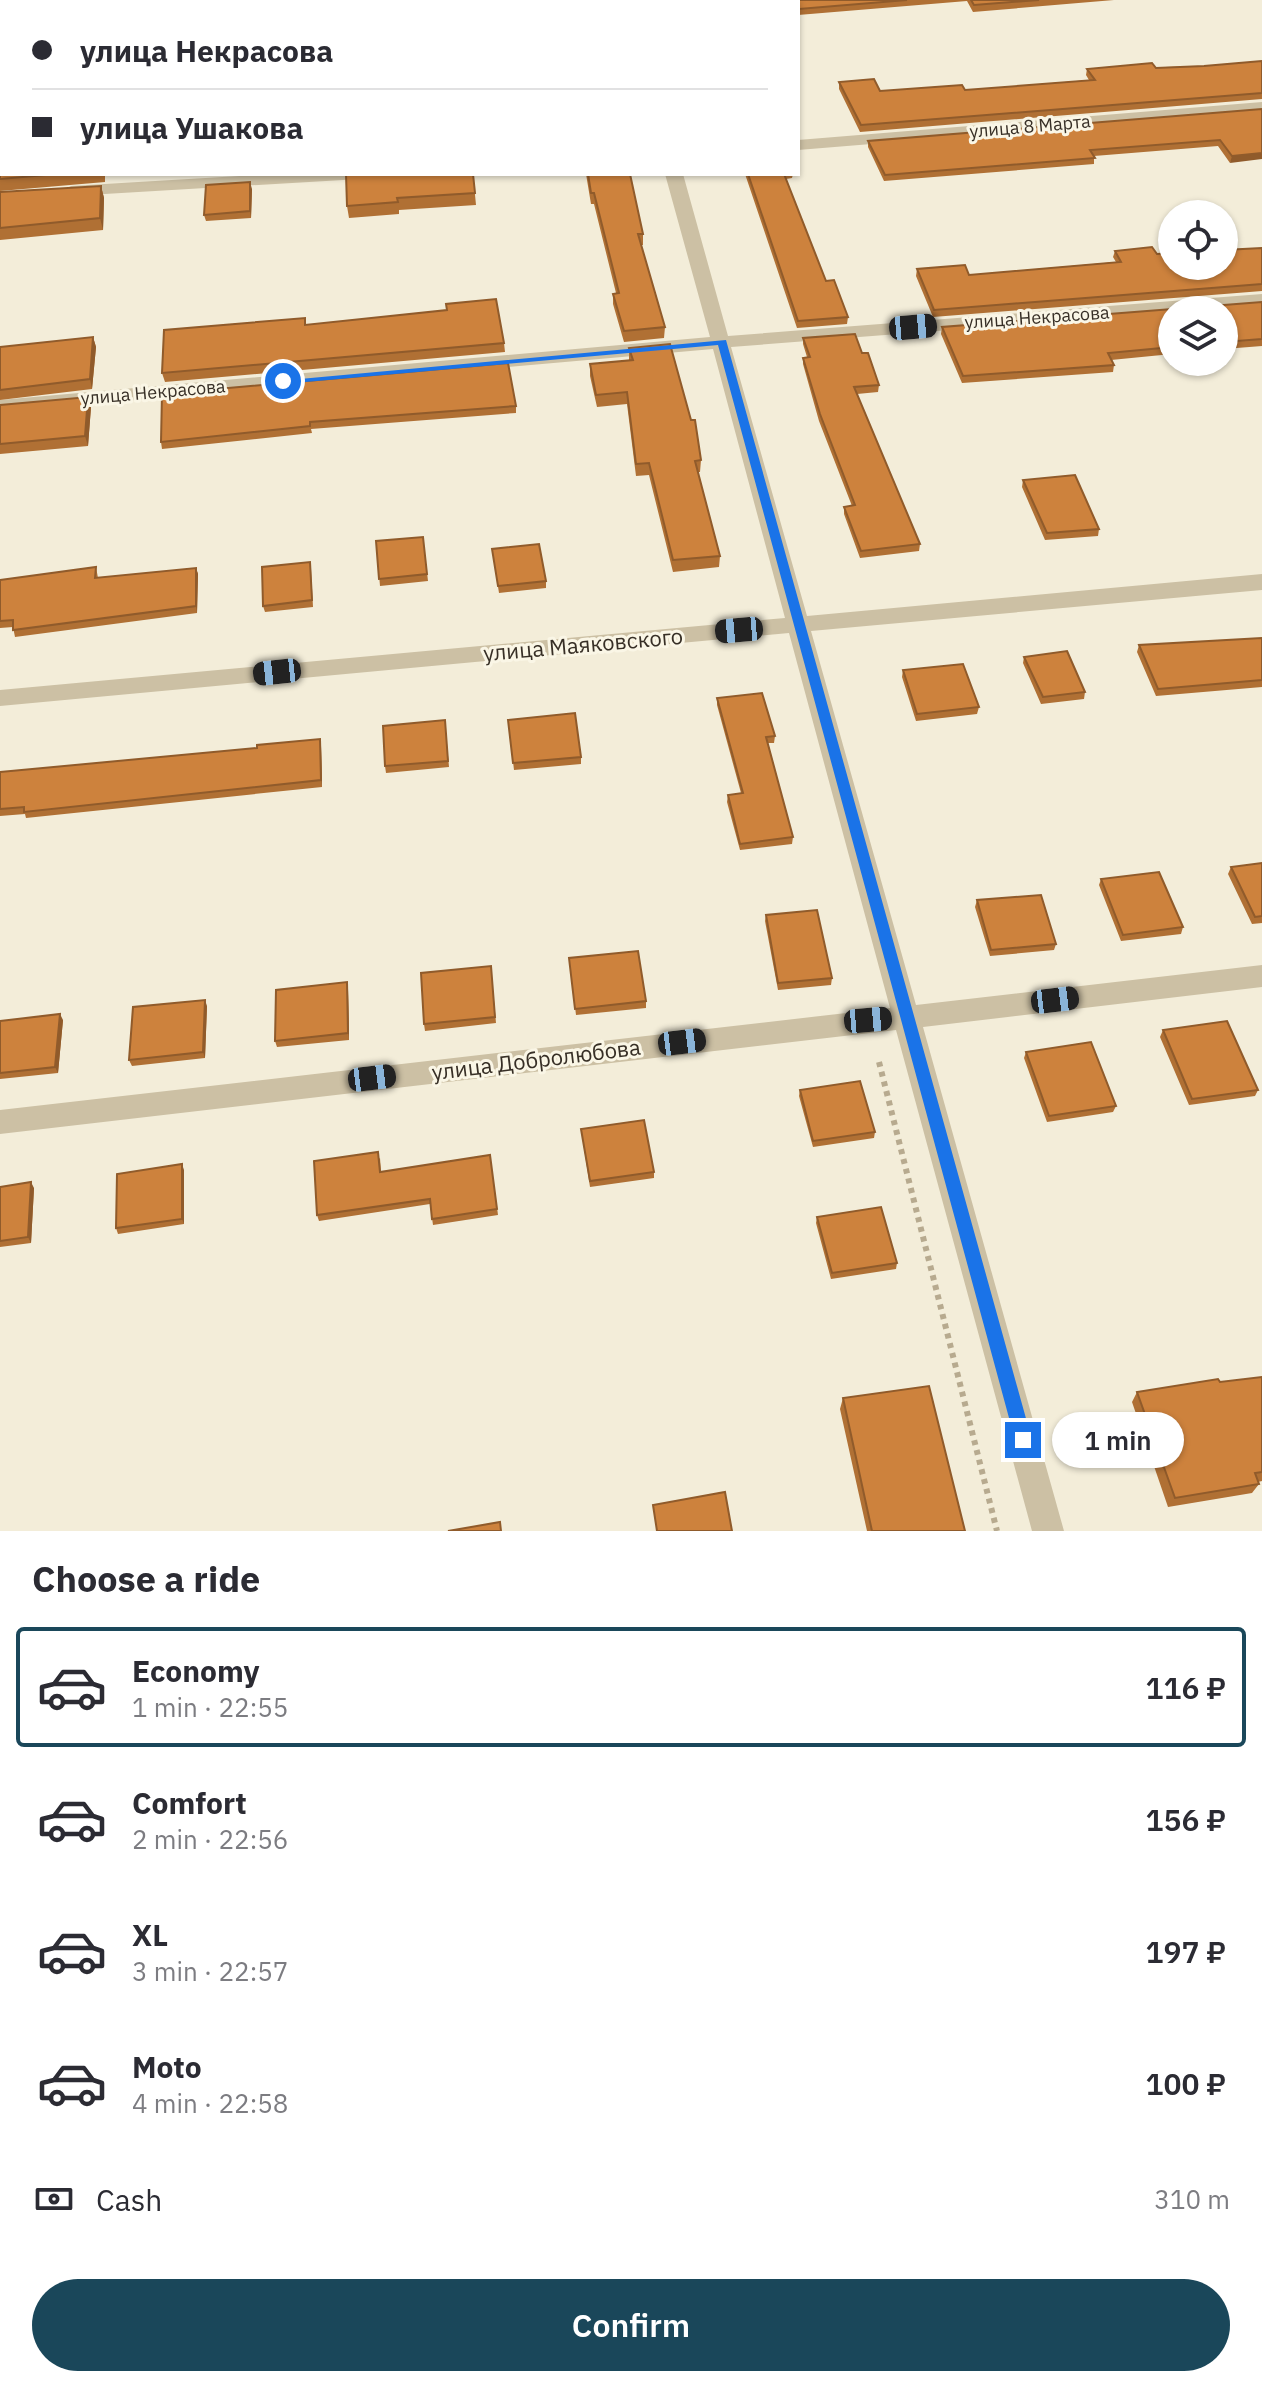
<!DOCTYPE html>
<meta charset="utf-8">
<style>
:root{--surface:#fff;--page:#f2f2f3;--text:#2b2b33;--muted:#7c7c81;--line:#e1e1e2;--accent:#1a475a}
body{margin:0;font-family:"IBM Plex Sans",sans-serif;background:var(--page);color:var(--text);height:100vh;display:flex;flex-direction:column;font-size:30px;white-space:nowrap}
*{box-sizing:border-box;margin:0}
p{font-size:26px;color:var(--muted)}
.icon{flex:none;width:44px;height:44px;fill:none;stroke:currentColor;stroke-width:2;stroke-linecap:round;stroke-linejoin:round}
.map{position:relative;height:1531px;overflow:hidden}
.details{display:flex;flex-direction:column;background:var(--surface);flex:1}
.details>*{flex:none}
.banner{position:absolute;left:0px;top:0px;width:800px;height:176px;box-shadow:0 2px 6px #0004;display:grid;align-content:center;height:176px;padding:0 32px;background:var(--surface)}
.controls{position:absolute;left:1158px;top:200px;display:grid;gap:16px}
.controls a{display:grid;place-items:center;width:80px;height:80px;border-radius:50%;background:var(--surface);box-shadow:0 2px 6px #0004;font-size:40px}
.end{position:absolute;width:36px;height:36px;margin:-18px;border:10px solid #1a73e8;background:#fff;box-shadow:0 0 0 4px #fff}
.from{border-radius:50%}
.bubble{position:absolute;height:56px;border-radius:28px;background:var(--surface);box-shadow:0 2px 6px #0004;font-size:26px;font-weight:600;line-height:56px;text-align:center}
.car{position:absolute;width:24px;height:48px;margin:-24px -12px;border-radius:10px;box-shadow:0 0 6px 2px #0007;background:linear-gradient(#222 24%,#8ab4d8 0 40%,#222 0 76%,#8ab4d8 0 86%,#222 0)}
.banner b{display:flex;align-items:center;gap:28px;height:76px;font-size:30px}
.banner b+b{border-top:2px solid var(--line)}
.banner i{width:20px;height:20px;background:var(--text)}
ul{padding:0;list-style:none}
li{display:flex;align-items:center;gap:24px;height:120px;margin:0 16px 12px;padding:0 16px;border:4px solid transparent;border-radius:8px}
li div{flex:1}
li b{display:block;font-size:30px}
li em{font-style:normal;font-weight:600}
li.on{border-color:var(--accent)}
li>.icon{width:72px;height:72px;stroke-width:1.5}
h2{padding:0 32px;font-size:36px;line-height:96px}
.pay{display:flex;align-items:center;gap:20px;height:88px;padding:0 32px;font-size:30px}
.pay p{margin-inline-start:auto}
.button{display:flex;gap:16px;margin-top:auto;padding:16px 32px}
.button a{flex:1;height:92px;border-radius:48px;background:var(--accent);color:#fff;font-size:32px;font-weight:600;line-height:92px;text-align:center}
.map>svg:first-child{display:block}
</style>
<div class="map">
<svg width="1262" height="1531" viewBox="0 0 1262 1531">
<rect width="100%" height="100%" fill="#f3edd9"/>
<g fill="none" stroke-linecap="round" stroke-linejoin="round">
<path stroke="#b7aa8f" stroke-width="6" stroke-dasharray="5 5" stroke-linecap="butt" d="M879,1062L997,1531"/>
<path fill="#ccc0a4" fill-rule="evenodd" d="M108,0H124V2H108Z
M220,0H236V2H220Z
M438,0H484L436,2Z
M617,0H633L634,2H618Z
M2,25V35L0,36V26Z
M1262,102V112L798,150V140Z
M272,174H369L360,179L71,196L62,191L71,186Z
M665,174H683L728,336L1262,294V306L731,347L807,616L1262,574V590L811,631L916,1005L1262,965V987L923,1027L1064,1531H1032L896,1030L0,1134V1110L890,1008L789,633L0,706V690L785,618L713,349L0,412V400L710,337Z"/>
</g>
<path fill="#b07034" d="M791,0H1114L973,12L967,1L798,15V2H792Z
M1262,61V99L860,132L839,89V82L880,91L965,90L1089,80L1086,75L1087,69L1204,66Z
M1262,109L1230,163L1218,146L1094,156V164L884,181L868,147V141Z
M0,136L2,174H105V182L0,191Z
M473,174L476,205L399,210V214L349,218L347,206Z
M586,174H630L643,234V245H641L665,327L664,338L624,342L613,304V294L616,293L594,204H591Z
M745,174H793L792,178L786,179L826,281L848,317L847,324L797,328Z
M101,186L104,198L103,230L0,240V192Z
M252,189L251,218L206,221L204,215Z
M1262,248V291L933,317L916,276L917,269L969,275L1116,262L1113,257L1115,251L1157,254Z
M1262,302V346L1224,349V310H1172V354L1111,360L1114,365L1113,372L962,383L941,334L942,327Z
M306,325L504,343L505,352L165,382L162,373Z
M93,337L96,347L92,389L0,400V347Z
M803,338L862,353L879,385L878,392L857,394L920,544L919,551L860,558L844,514V507L852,506L819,421L803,364V358L807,357L803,344Z
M629,348L701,460L700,472H698L720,556L719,567L673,572L649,475L636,476L627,404L597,407L590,376V364L629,361Z
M162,394L516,406V413L311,429L312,433L162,449L161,442Z
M0,405L91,407L88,446L0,454Z
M1023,480L1099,529L1098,536L1045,540L1022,487Z
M423,537L428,581L380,586L376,541Z
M493,555L546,581V588L499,593Z
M96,567L98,578L196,568L198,574L197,613L15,637L13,627L0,628V580Z
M311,569L313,607L265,612L263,606Z
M1262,638V687L1156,696L1137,652L1139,645Z
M1024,657L1085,692L1084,699L1041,704L1023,663Z
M903,670L979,707L977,714L916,721L902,677Z
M717,698L775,736L774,743H768L793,837L792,844L740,850L727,802L728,795L741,793L717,705Z
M445,720L449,767L386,773L385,766Z
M508,720L581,757V764L514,770Z
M321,746L322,787L26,818L25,814L0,816V772Z
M1262,863V923L1252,924L1228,874L1231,867Z
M1101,879L1183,927L1181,934L1121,941L1099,885Z
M977,900L1056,944L1054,950L990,956L975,907Z
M766,915L832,978L831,985L778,990L765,921Z
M570,965L646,1001V1008L576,1015Z
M491,966L496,1023L425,1031L424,1024Z
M348,989L349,1040L277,1047L275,1041Z
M207,1006L205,1058L132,1066L129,1060Z
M63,1020L58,1073L0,1079V1021Z
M1163,1030L1258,1090L1255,1096L1189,1105L1160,1037Z
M1026,1052L1116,1106L1113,1112L1047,1122L1024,1058Z
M800,1090L875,1132L874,1138L813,1147L799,1096Z
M581,1129L654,1172V1178L590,1187Z
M490,1155L498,1215L433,1225L430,1204L319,1221L317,1215L380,1158L381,1172Z
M184,1170V1224L118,1234L116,1228Z
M0,1187L34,1188L31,1243L0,1247Z
M817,1217L897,1263L896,1269L831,1279L816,1223Z
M1262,1377V1481L1258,1482L1259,1484L1252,1493L1168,1507L1132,1402L1137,1392Z
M843,1398L965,1531H867L840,1409Z"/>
<path fill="#905b2b" d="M1262,153V159L1230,163L1232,156Z
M250,182L252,189L251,218L250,211Z
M101,186L104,198L103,230L100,218Z
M93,337L96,347L92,389L90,379Z
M88,397L91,407L88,446L85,436Z
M196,568L198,574L197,613L196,606Z
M320,739L321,746L322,787L321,780Z
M347,982L348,989L349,1040L348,1033Z
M205,1000L207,1006L205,1058L203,1052Z
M60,1014L63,1020L58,1073L55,1067Z
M182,1164L184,1170V1224L182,1219Z
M31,1182L34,1188L31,1243L28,1237Z"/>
<path fill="#cd823d" stroke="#905b2b" stroke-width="2" d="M8,0H78V2H8Z
M251,0H462V2H251Z
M795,0H907L799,9L798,2H796Z
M971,0H1039L974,5Z
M1262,61V93L861,125L839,82L874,79L880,91L962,85L965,90L1095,80L1087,69L1152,63L1156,68L1204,66Z
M1262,109V153L1232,156L1220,140L1090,150L1095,158L885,175L868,141Z
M0,136H2V174H57L0,179Z
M346,174H473L475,193L397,198L398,202L347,206Z
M588,174H630L643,234H638L665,327L624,331L613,294L619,293L594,193H591Z
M748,174H784L826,281L834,280L848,317L798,321Z
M250,182V211L204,215L206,185Z
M101,186L100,218L0,228V192Z
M1152,247L1157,254L1172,253V266H1224V250L1262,248V284L934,310L917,269L965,265L969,275L1121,262L1115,251Z
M496,299L504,343L162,373L164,330L305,318V325L447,310L446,304Z
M1262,302V339L1224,342V310H1172V347L1108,353L1114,365L963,376L942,327Z
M855,334L862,353H868L879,385L854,387L920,544L861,551L844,507L855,505L820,414L803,358L810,357L803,338Z
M93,337L90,379L0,390V347Z
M670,344L691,420H695L701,460L695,461L720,556L673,560L649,463L636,464L627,392L596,395L590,364L633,360L629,348Z
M508,363L516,406L310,422V426L161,442L162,394Z
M88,397L85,436L0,444V405Z
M1075,475L1099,529L1047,533L1023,480Z
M423,537L427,574L379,579L376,541Z
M539,544L546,581L498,586L492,549Z
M310,562L312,600L263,606L262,567Z
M96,567L95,578L196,568V606L13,630V620L0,621V580Z
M1262,638V680L1158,689L1139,645Z
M1067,651L1085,692L1043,697L1024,657Z
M963,664L979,707L917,714L903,670Z
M762,693L775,736L766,737L793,837L740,844L728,795L743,793L717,698Z
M575,713L581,757L513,763L508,720Z
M445,720L448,761L385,766L383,726Z
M320,739L321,780L24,812V807L0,809V772L257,748V745Z
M1262,863V916L1255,917L1231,867Z
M1159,872L1183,927L1123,935L1101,879Z
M1041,895L1056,944L991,950L977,900Z
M817,910L832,978L778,983L766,915Z
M638,951L646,1001L575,1009L569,958Z
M491,966L495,1017L424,1024L421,973Z
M347,982L348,1033L275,1041L276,990Z
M205,1000L203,1052L129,1060L133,1007Z
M60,1014L55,1067L0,1073V1021Z
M1227,1021L1258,1090L1192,1099L1163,1030Z
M1091,1042L1116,1106L1049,1116L1026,1052Z
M860,1081L875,1132L813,1141L800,1090Z
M644,1120L654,1172L590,1181L581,1129Z
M378,1152L380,1172L490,1155L497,1209L432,1219L430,1199L317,1215L314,1161Z
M182,1164V1219L116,1228L117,1174Z
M31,1182L28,1237L0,1241V1187Z
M881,1207L897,1263L832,1273L817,1217Z
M1262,1377V1472L1255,1473L1259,1484L1175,1498L1137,1392L1218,1379L1220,1382Z
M929,1386L965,1531H872L843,1398Z
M725,1492L732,1531H657L653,1505Z
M500,1522L501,1531H448Z"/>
<path fill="#1a73e8" d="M726,340L1032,1440L1023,1449L1015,1440L718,345L283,384L278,381Z"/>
<g text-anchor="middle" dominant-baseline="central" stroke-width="6" stroke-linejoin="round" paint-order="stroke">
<g font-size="18" fill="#372f26" stroke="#faf6e6">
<text transform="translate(1030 126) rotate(-5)">улица 8 Марта</text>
<text transform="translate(1037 317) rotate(-4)">улица Некрасова</text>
<text transform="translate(153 392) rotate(-5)">улица Некрасова</text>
</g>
<g font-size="22" fill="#372f26" stroke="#faf6e6">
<text transform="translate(583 644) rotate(-5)">улица Маяковского</text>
<text transform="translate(536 1059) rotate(-7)">улица Добролюбова</text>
</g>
</g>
</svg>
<div class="controls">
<a><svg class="icon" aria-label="locate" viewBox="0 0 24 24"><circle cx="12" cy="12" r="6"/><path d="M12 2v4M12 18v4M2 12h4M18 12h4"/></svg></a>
<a><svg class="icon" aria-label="layers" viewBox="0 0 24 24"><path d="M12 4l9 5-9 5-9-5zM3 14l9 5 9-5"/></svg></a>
</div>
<i class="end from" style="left:283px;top:381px"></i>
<i class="end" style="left:1023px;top:1440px"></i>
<div class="bubble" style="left:1052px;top:1412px;width:132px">1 min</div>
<i class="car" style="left:913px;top:327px;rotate:85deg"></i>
<i class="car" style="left:739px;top:630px;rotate:265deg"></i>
<i class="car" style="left:277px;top:672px;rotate:264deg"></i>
<i class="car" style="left:1055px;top:1000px;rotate:83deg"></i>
<i class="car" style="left:868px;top:1020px;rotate:85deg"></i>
<i class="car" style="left:682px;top:1042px;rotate:83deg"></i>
<i class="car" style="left:372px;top:1078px;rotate:83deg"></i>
<div class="banner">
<b><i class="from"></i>улица Некрасова</b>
<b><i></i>улица Ушакова</b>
</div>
</div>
<section class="details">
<h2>Choose a ride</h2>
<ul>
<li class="on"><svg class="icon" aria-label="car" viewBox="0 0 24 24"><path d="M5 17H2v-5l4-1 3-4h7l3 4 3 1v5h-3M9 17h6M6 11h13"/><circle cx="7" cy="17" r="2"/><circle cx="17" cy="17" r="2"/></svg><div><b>Economy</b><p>1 min · 22:55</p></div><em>116 ₽</em></li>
<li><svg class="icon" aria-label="car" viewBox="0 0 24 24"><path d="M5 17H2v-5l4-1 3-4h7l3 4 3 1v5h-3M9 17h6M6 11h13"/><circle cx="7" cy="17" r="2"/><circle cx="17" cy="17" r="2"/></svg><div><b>Comfort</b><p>2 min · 22:56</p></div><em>156 ₽</em></li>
<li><svg class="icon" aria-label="car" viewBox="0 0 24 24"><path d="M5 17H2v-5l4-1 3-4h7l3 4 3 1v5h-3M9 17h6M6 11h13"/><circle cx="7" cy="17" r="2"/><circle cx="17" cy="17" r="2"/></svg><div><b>XL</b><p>3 min · 22:57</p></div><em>197 ₽</em></li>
<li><svg class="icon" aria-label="car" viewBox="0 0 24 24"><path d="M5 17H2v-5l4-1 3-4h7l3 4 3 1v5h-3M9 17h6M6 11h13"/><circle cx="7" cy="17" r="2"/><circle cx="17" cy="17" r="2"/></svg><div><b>Moto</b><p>4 min · 22:58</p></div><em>100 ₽</em></li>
</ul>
<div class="pay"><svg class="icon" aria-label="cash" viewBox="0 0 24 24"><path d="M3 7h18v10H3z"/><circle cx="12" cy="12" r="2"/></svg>Cash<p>310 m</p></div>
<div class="button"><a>Confirm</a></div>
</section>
